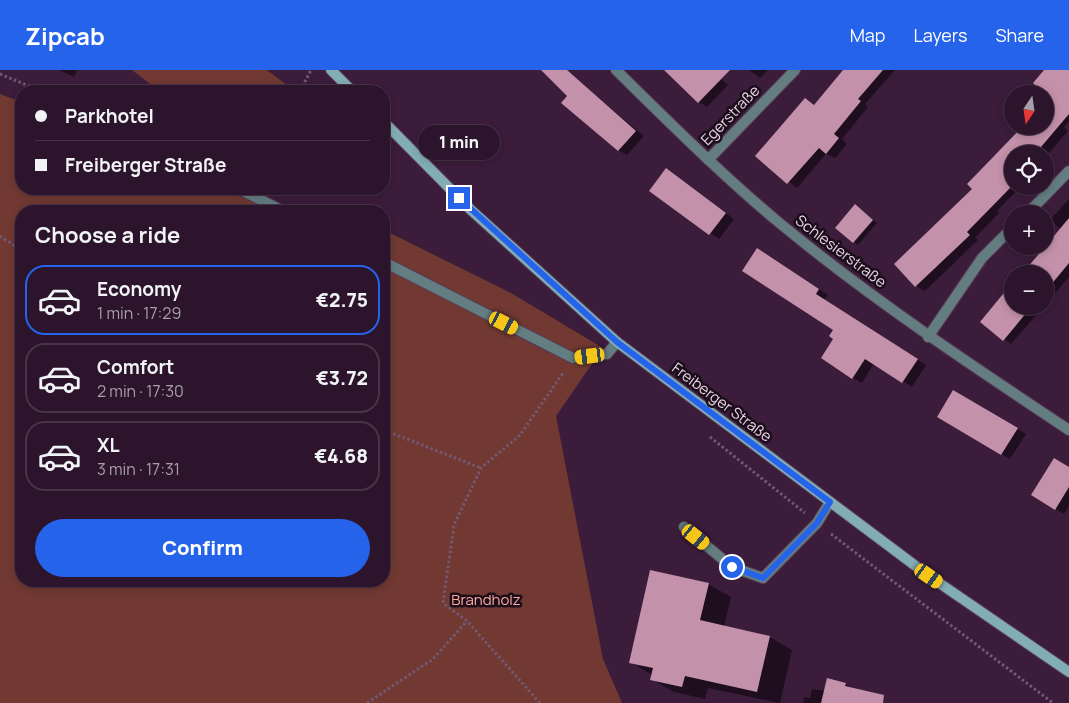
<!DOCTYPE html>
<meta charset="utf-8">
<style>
:root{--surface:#2c152c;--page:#341e34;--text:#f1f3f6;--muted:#a69fa9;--line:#483448;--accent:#2563eb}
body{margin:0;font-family:Manrope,sans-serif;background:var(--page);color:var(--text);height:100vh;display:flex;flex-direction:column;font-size:19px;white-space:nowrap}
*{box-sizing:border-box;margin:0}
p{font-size:16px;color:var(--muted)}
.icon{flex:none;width:28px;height:28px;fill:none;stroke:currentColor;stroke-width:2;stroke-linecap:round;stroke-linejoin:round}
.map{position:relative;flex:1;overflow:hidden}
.side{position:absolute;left:15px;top:135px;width:375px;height:382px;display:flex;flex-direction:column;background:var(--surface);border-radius:20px;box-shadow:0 2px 8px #0003,0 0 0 1px var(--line)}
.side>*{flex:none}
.top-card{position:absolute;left:15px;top:15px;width:375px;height:110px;border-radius:20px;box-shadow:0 2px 8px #0003,0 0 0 1px var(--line);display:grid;align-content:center;height:110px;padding:0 20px;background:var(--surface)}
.needle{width:32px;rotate:193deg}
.tools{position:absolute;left:1004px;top:15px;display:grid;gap:10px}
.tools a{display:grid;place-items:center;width:50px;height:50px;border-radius:50%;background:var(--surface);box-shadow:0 2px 8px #0003,0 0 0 1px var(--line);font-size:25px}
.end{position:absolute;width:22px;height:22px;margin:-11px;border:6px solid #2563eb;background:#fff;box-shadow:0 0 0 2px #fff}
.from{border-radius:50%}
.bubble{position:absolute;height:35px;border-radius:18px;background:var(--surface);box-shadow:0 2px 8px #0003,0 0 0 1px var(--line);font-size:16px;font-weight:800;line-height:35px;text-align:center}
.car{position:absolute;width:15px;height:30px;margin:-15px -8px;border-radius:6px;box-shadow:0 0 4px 1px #0007;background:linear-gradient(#f5c518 24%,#345 0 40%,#f5c518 0 76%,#345 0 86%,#f5c518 0)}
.top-card b{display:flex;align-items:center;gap:18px;height:48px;font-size:19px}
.top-card b+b{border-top:1px solid var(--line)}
.top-card i{width:12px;height:12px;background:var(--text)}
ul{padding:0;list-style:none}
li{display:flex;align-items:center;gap:15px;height:70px;margin:0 10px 8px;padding:0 10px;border:2px solid var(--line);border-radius:20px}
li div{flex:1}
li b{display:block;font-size:19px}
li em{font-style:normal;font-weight:800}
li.current{border-color:var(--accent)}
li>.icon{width:45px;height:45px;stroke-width:1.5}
h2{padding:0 20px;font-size:22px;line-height:60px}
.cta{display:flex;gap:10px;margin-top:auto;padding:10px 20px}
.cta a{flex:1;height:58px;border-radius:30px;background:var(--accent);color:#fff;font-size:20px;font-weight:800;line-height:58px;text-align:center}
header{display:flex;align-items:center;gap:30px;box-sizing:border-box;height:70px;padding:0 25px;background:var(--accent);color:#fff}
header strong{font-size:24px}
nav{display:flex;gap:28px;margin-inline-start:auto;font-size:18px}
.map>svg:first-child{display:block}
</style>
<header>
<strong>Zipcab</strong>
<nav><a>Map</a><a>Layers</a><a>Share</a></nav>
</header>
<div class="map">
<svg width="1069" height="633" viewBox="0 0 1069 633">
<rect width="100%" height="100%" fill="#3b1c3b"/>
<path fill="#713932" d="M132,0H267L288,16L283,21H159Z
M0,24L21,32V119H223L239,126L311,141H21V511H384V160L511,223L603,278L556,346L603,589L622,633H0Z"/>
<path fill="#0007" d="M59,0H77L74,7Z
M665,0H712L728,15L707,37L699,32Z
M749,0H768L760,8Z
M845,0H895L865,34L868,37L842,69L847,74L835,88L826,84L797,118L757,86L805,29L815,35Z
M1046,0H1069V52L1064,57L1068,61L1046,86L1048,88L1045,91V84H1012V116H1021L997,141L999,143L975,168L978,170L925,221L916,216L895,194L974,119L968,114L1045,56Z
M580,13L644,66L627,85L618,80Z
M675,105L734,149L719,169L651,120Z
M1069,129V166L1050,150Z
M860,139L877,153L858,175L854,172Z
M1069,177V207L1045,235V204Z
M766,185L828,225L824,230L926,295L912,317L874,293L862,313L853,308L835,268V259Z
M1012,216V236H1044L1011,274L982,252Z
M954,321L1026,364L1010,389L939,347Z
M1069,398V436L1064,444L1033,425Z
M708,514L731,527L724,557L770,567L792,580L780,633L708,618L705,629L674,622L651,609L652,605L631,592Z
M845,614L877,633H803L804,627L810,628L812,619L825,621Z"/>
<path fill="#c391a9" d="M541,0H567L636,61L618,81L561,33L567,26Z
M664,0H730L698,33Z
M843,0H883L858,29L861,31L834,64L839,68L826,84L819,78L787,114L755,86L805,28L814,35Z
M1044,0H1069V44L1035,84H1012V116L967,162L970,165L915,217L894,194L972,119L967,114L1023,56H1045V24H1041L1042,22L1033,13Z
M666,98L726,143L709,165L649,121Z
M855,134L873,150L853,173L835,158Z
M1069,148V193L1045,222V204H1022Z
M757,178L819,219L816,224L918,289L902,313L865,289L852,309L821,288L833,269L829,266L833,260L742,201Z
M1012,213V236H1032L1003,271L980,252Z
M953,320L1018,358L1001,385L937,347Z
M1054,388L1069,397V417L1055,440L1031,425Z
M650,500L709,513L700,550L770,566L757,622L685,606L682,617L650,610L653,598L629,593Z
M827,608L846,613L845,616L884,625L883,633H821Z"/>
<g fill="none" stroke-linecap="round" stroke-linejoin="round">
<g stroke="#573a57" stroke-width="12">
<path id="lane" d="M239,119L283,141
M384,192L573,288L607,284L617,272
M684,457L732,497L763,508L817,453L830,432"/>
</g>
<g stroke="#573a57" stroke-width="12">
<path id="street" d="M616,0C670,53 724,107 782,155C873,230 971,295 1069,360
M708,90L795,0
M1027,144L1069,101
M928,267L982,188L1012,158"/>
</g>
<g stroke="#573a57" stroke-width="12">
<path id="secondary" d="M331,0L352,21
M384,52L471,140L617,272L929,506L1069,602"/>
</g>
<path stroke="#745873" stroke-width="3" stroke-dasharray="2.5 2.5" stroke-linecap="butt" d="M0,4L41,21
M300,21L311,0
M0,166L21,180
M384,360L481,398
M710,367L805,443
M831,464L1053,633
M367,633L433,589L467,551
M540,633L467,551L443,533L454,455L481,398L520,365L563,303"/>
<use href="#lane" stroke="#637d81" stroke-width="10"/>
<use href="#street" stroke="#637d81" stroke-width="10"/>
<use href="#secondary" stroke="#82adb4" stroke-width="10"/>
</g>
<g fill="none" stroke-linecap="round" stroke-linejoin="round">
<path stroke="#2563eb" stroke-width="6" d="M459,128L617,272L830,432L817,453L763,508L732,497"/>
</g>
<g text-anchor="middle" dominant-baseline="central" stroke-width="5" stroke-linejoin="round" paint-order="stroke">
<g font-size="15" fill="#ead5e8" stroke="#1b0d1a">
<text transform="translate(730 45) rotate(-46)">Egerstraße</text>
<text transform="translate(841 181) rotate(37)">Schlesierstraße</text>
<text transform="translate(722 332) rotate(37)">Freiberger Straße</text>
</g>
<g font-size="15" fill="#fdab9f" stroke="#1b0d1a">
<text x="486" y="529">Brandholz</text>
</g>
</g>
</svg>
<div class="tools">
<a><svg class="needle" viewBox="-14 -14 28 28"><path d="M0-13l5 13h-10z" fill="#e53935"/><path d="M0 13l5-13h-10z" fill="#a69fa9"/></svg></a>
<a><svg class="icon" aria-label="locate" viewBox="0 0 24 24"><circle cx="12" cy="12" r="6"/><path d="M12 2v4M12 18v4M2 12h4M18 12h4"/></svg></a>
<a>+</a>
<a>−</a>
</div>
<i class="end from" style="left:732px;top:497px"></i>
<i class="end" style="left:459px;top:128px"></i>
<div class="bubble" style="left:418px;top:55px;width:82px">1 min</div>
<i class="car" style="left:504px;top:253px;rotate:117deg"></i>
<i class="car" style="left:590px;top:286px;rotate:263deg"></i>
<i class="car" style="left:696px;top:467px;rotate:129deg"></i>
<i class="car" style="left:929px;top:506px;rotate:125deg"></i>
<div class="top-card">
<b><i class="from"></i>Parkhotel</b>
<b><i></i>Freiberger Straße</b>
</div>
<section class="side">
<h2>Choose a ride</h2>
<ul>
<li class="current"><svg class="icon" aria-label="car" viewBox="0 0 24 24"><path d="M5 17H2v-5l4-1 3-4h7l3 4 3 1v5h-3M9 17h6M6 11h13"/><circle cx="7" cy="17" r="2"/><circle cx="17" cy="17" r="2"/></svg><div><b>Economy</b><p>1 min · 17:29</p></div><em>€2.75</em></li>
<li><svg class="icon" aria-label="car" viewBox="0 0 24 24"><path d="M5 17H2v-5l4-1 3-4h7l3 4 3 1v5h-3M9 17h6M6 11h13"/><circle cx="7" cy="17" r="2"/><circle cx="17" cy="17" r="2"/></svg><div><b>Comfort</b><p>2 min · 17:30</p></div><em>€3.72</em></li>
<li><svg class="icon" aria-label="car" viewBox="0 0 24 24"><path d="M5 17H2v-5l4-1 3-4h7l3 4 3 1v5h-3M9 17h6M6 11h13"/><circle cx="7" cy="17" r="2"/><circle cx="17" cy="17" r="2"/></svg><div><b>XL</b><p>3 min · 17:31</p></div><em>€4.68</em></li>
</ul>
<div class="cta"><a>Confirm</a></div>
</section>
</div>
